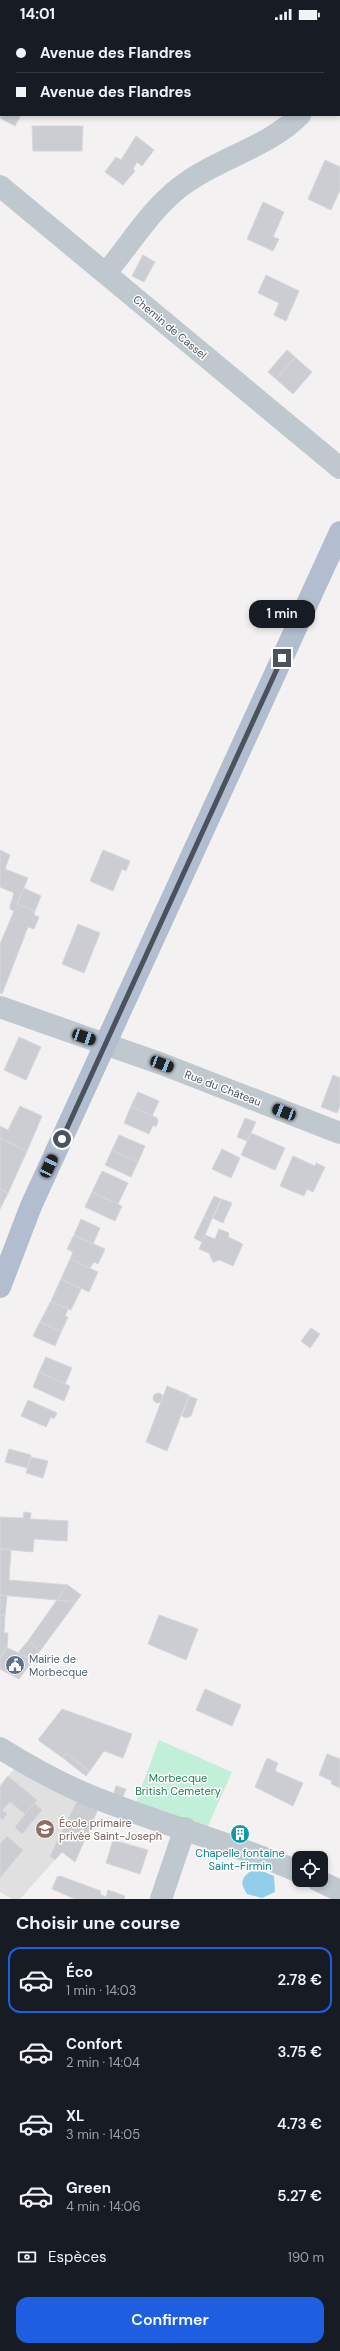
<!DOCTYPE html>
<html lang="fr">
<meta charset="utf-8">
<style>
:root{--surface:#171b24;--page:#20242c;--text:#f1f3f6;--muted:#9ea1a6;--line:#363941;--accent:#1e5ee0}
body{margin:0;font-family:"DM Sans",sans-serif;background:var(--page);color:var(--text);height:100vh;display:flex;flex-direction:column;font-size:15px;white-space:nowrap}
*{box-sizing:border-box;margin:0}
p{font-size:13px;color:var(--muted)}
.icon{flex:none;width:22px;height:22px;fill:none;stroke:currentColor;stroke-width:2;stroke-linecap:round;stroke-linejoin:round}
.map{position:relative;height:1871px;overflow:hidden}
.sheet{display:flex;flex-direction:column;background:var(--surface);flex:1}
.sheet>*{flex:none}
.top-card{position:absolute;left:0px;top:0px;width:340px;height:88px;box-shadow:0 2px 6px #0003;display:grid;align-content:center;height:88px;padding:0 16px;background:var(--surface)}
.tools{position:absolute;left:292px;top:1823px;display:grid;gap:8px}
.tools a{display:grid;place-items:center;width:36px;height:36px;border-radius:8px;background:var(--surface);box-shadow:0 2px 6px #0003;font-size:20px}
.end{position:absolute;width:18px;height:18px;margin:-9px;border:5px solid #49525e;background:#fff;box-shadow:0 0 0 2px #fff}
.from{border-radius:50%}
.bubble{position:absolute;height:28px;border-radius:12px;background:var(--surface);box-shadow:0 2px 6px #0003;font-size:13px;font-weight:600;line-height:28px;text-align:center}
.car{position:absolute;width:12px;height:24px;margin:-12px -6px;border-radius:5px;box-shadow:0 0 3px 1px #0007;background:linear-gradient(#222 24%,#8ab4d8 0 40%,#222 0 76%,#8ab4d8 0 86%,#222 0)}
.top-card b{display:flex;align-items:center;gap:14px;height:38px;font-size:15px}
.top-card b+b{border-top:1px solid var(--line)}
.top-card i{width:10px;height:10px;background:var(--text)}
ul{padding:0;list-style:none}
li{display:flex;align-items:center;gap:12px;height:66px;margin:0 8px 6px;padding:0 8px;border:2px solid transparent;border-radius:12px}
li div{flex:1}
li b{display:block;font-size:15px}
li em{font-style:normal;font-weight:600}
li.active{border-color:var(--accent)}
li>.icon{width:36px;height:36px;stroke-width:1.5}
h2{padding:0 16px;font-size:18px;line-height:48px}
.pay{display:flex;align-items:center;gap:10px;height:44px;padding:0 16px;font-size:15px}
.pay p{margin-inline-start:auto}
.primary-button{display:flex;gap:8px;margin-top:auto;padding:8px 16px}
.primary-button a{flex:1;height:46px;border-radius:12px;background:var(--accent);color:#fff;font-size:16px;font-weight:600;line-height:46px;text-align:center}
.status{display:flex;justify-content:space-between;align-items:center;height:28px;padding:0 20px;background:var(--surface);direction:ltr}
.status svg{height:11px;fill:currentColor}
.map>svg:first-child{display:block}
</style>
<div class="status"><b>14:01</b><svg viewBox="0 0 49 12"><path d="M0 12V9h3v3zM5 12V6h3v6zM10 12V3h3v9zM15 12V0h3v12zM26 1h20v11H26zM47 4h2v5h-2z"/></svg></div>
<div class="map">
<svg width="340" height="1871" viewBox="0 0 340 1871">
<rect width="100%" height="100%" fill="#f3f1f1"/>
<path fill="#e1e0e0" d="M15,1740L99,1779L75,1834L62,1824L20,1871H12L0,1864V1758Z"/>
<path fill="#c2efd8" d="M159,1712L232,1744L207,1800L135,1777Z"/>
<path fill="#90ceea" d="M255,1840L274,1848L275,1864L262,1870L247,1866C238,1853 243,1848 255,1840Z"/>
<path fill="#cbcdd3" stroke="#d5d7dc" d="M0,64L1,87H21L15,98L0,90Z
M32,98H83L82,123H33Z
M136,108L154,122L142,138L137,134L133,141L135,143L123,157L105,144L116,129L121,132Z
M325,132L340,139V162L331,182L308,171Z
M263,174L284,184L273,209L279,211L273,223L247,211Z
M143,227L155,234L144,254L132,248Z
M266,247L299,263L286,293L274,287L279,275L258,265Z
M287,322L295,329L276,351L268,344Z
M295,329L312,344L293,366L276,351Z
M0,822L10,827L5,841L28,850L17,876L35,883L34,887L39,889L34,901L28,899L2,966L0,965V916L14,883L10,881V878L14,865L0,859Z
M103,822L130,833L126,843L122,841L113,863L90,853Z
M24,860L41,868L35,883L17,876Z
M78,896L100,905L84,945L62,936Z
M19,1009L41,1019L26,1052L4,1042Z
M333,1047L340,1050V1078L337,1085L321,1079Z
M138,1064L159,1073L152,1088L131,1078Z
M20,1078L42,1088L27,1123L0,1110V1098L8,1102Z
M131,1078L157,1090L158,1093L156,1099L153,1097L149,1106L124,1095Z
M245,1090L256,1094L247,1113L237,1109Z
M251,1105L285,1120L275,1142L241,1127Z
M119,1107L145,1118L138,1134L112,1122Z
M0,1110L27,1123L8,1165L0,1161Z
M222,1121L240,1130L231,1150L212,1141Z
M112,1122L138,1134L131,1149L105,1137Z
M293,1128L315,1138L316,1135L325,1139L313,1164L307,1161L304,1168L280,1158Z
M102,1143L128,1155L118,1176L92,1164Z
M0,1161L8,1165L0,1181Z
M92,1164L122,1178L115,1193L85,1179Z
M214,1168L221,1171L211,1193L204,1189Z
M222,1171L232,1175L223,1195L213,1190Z
M204,1189L211,1193L202,1214L194,1210Z
M81,1191L100,1200L93,1216L74,1207Z
M219,1201L229,1205L228,1209L243,1216L233,1238L220,1232L213,1234L209,1225L199,1221L205,1207L215,1211Z
M74,1207L105,1221L98,1236L94,1234L90,1240L70,1231L73,1224L67,1221Z
M70,1231L98,1244L89,1264L61,1251Z
M61,1251L81,1261L71,1282L51,1273Z
M51,1273L68,1281L65,1288L68,1289L61,1304L40,1294Z
M40,1294L61,1304L55,1318L33,1308Z
M311,1300L320,1306L310,1320L301,1313Z
M46,1329L72,1340L65,1356L39,1344Z
M39,1344L70,1358L64,1373L33,1359Z
M167,1358L189,1367L167,1423L146,1414Z
M153 1370a5 5 0 1 1 10 0a5 5 0 1 1-10 0Z
M189,1368L197,1371L191,1388L186,1390L182,1388Z
M28,1372L57,1385L54,1391L51,1389L46,1399L21,1388Z
M9,1421L31,1427L27,1440L5,1434Z
M31,1429L48,1433L43,1450L26,1445Z
M24,1484L31,1485L30,1491L68,1493L67,1513L34,1511L33,1524L0,1521V1489L23,1490Z
M0,1521H11L9,1552L68,1557L57,1572L0,1567Z
M68,1557L81,1567L76,1574L57,1572Z
M0,1567L7,1568L5,1587H0Z
M57,1572L76,1574L40,1623L28,1613Z
M0,1587H5L4,1605H8L7,1620L0,1631Z
M159,1587L198,1601L186,1632L148,1616Z
M28,1613L40,1623L33,1632L18,1625Z
M6,1619L33,1632L19,1651L0,1641V1631Z
M205,1661L241,1677L232,1698L196,1682Z
M62,1681L132,1706L123,1730L104,1723L89,1744L66,1725L63,1730L38,1712Z
M66,1725L86,1740L89,1744L86,1748L63,1730Z
M327,1726L340,1731V1760L331,1756L332,1753L319,1747Z
M267,1730L278,1735L275,1743L303,1755L293,1778L255,1759Z
M8,1748L37,1772L25,1786L10,1774L2,1782L7,1786L2,1792L0,1790V1758Z
M116,1758L126,1761L122,1771L113,1768Z
M78,1771L99,1779L75,1834L62,1824L55,1832L50,1828Z
M34,1775L42,1782L22,1806L15,1799Z
M239,1803L243,1805L241,1810L237,1808Z
M7,1808L23,1822L0,1850V1816Z
M113,1812L148,1822L140,1846L106,1835Z
M60,1848L101,1863L100,1866L106,1869L108,1862L125,1868L124,1871H75L52,1861L57,1849Z"/>
<g fill="none" stroke-linecap="round" stroke-linejoin="round">
<path stroke="#bfc7cf" stroke-width="22" d="M339,21L340,19
M0,158L340,440
M106,245C132,214 155,174 190,152C226,128 269,118 300,87
M0,979L162,1036L340,1105
M0,1720C29,1738 59,1755 91,1768C159,1796 231,1814 299,1844
M317,1852L340,1863
M161,1871L185,1800"/>
<path stroke="#b2bdcf" stroke-width="22" d="M0,1259L31,1178L340,504"/>
</g>
<g fill="none" stroke-linecap="round" stroke-linejoin="round">
<path stroke="#49525e" stroke-width="5" d="M62,1111L282,630"/>
</g>
<defs>
<g id="civic-disc" transform="scale(1)"><circle r="9.5" fill="#5c6f8a" stroke="#fff"/><path d="M-.6-6.5H3V-4.5H.6V-3L4-1V1h2V6H-6V1h2V-1L-.6-3ZM-1.2 2.5V6h2.4V2.5Z" fill="#fff"/></g>
<g id="school-disc" transform="scale(1)"><circle r="9.5" fill="#8d6e63" stroke="#fff"/><path d="M0-5L7-2L0 1L-7-2ZM-4 1L0 2.5L4 1V4Q0 6-4 4Z" fill="#fff"/></g>
<g id="building-disc" transform="scale(1)"><circle r="9.5" fill="#0f9aa8" stroke="#fff"/><path d="M-4-6H4V6H1V3H-1V6H-4ZM-2.5-4.3h1.7v1.8h-1.7ZM.8-4.3h1.7v1.8H.8ZM-2.5-1h1.7V.8h-1.7ZM.8-1h1.7V.8H.8Z" fill="#fff"/></g>
</defs>
<g fill-rule="evenodd">
<use href="#civic-disc" x="15" y="1637"/>
<use href="#school-disc" x="45" y="1801"/>
<use href="#building-disc" x="240" y="1806"/>
</g>
<g text-anchor="middle" dominant-baseline="central" stroke-width="3" stroke-linejoin="round" paint-order="stroke">
<g font-size="11" fill="#49525e" stroke="#fff">
<text transform="translate(170 299) rotate(40)">Chemin de Cassel</text>
<text transform="translate(223 1060) rotate(21)">Rue du Château</text>
</g>
<g font-size="11" fill="#4e5e75" stroke="#fff" text-anchor="start">
<text x="29" y="1631">Mairie de<tspan x="29" dy="13">Morbecque</tspan></text>
</g>
<g font-size="11" fill="#1a7f58" stroke="#fff">
<text x="178" y="1750">Morbecque<tspan x="178" dy="13">British Cemetery</tspan></text>
</g>
<g font-size="11" fill="#785e54" stroke="#fff" text-anchor="start">
<text x="59" y="1795">École primaire<tspan x="59" dy="13">privée Saint-Joseph</tspan></text>
</g>
<g font-size="11" fill="#0d838f" stroke="#fff">
<text x="240" y="1825">Chapelle fontaine<tspan x="240" dy="13">Saint-Firmin</tspan></text>
</g>
</g>
</svg>
<div class="tools">
<a><svg class="icon" aria-label="locate" viewBox="0 0 24 24"><circle cx="12" cy="12" r="6"/><path d="M12 2v4M12 18v4M2 12h4M18 12h4"/></svg></a>
</div>
<i class="end from" style="left:62px;top:1111px"></i>
<i class="end" style="left:282px;top:630px"></i>
<div class="bubble" style="left:249px;top:572px;width:66px">1 min</div>
<i class="car" style="left:84px;top:1009px;rotate:109deg"></i>
<i class="car" style="left:162px;top:1036px;rotate:111deg"></i>
<i class="car" style="left:284px;top:1084px;rotate:291deg"></i>
<i class="car" style="left:49px;top:1138px;rotate:25deg"></i>
<div class="top-card">
<b><i class="from"></i>Avenue des Flandres</b>
<b><i></i>Avenue des Flandres</b>
</div>
</div>
<section class="sheet">
<h2>Choisir une course</h2>
<ul>
<li class="active"><svg class="icon" aria-label="car" viewBox="0 0 24 24"><path d="M5 17H2v-5l4-1 3-4h7l3 4 3 1v5h-3M9 17h6M6 11h13"/><circle cx="7" cy="17" r="2"/><circle cx="17" cy="17" r="2"/></svg><div><b>Éco</b><p>1 min · 14:03</p></div><em>2.78 €</em></li>
<li><svg class="icon" aria-label="car" viewBox="0 0 24 24"><path d="M5 17H2v-5l4-1 3-4h7l3 4 3 1v5h-3M9 17h6M6 11h13"/><circle cx="7" cy="17" r="2"/><circle cx="17" cy="17" r="2"/></svg><div><b>Confort</b><p>2 min · 14:04</p></div><em>3.75 €</em></li>
<li><svg class="icon" aria-label="car" viewBox="0 0 24 24"><path d="M5 17H2v-5l4-1 3-4h7l3 4 3 1v5h-3M9 17h6M6 11h13"/><circle cx="7" cy="17" r="2"/><circle cx="17" cy="17" r="2"/></svg><div><b>XL</b><p>3 min · 14:05</p></div><em>4.73 €</em></li>
<li><svg class="icon" aria-label="car" viewBox="0 0 24 24"><path d="M5 17H2v-5l4-1 3-4h7l3 4 3 1v5h-3M9 17h6M6 11h13"/><circle cx="7" cy="17" r="2"/><circle cx="17" cy="17" r="2"/></svg><div><b>Green</b><p>4 min · 14:06</p></div><em>5.27 €</em></li>
</ul>
<div class="pay"><svg class="icon" aria-label="cash" viewBox="0 0 24 24"><path d="M3 7h18v10H3z"/><circle cx="12" cy="12" r="2"/></svg>Espèces<p>190 m</p></div>
<div class="primary-button"><a>Confirmer</a></div>
</section>
